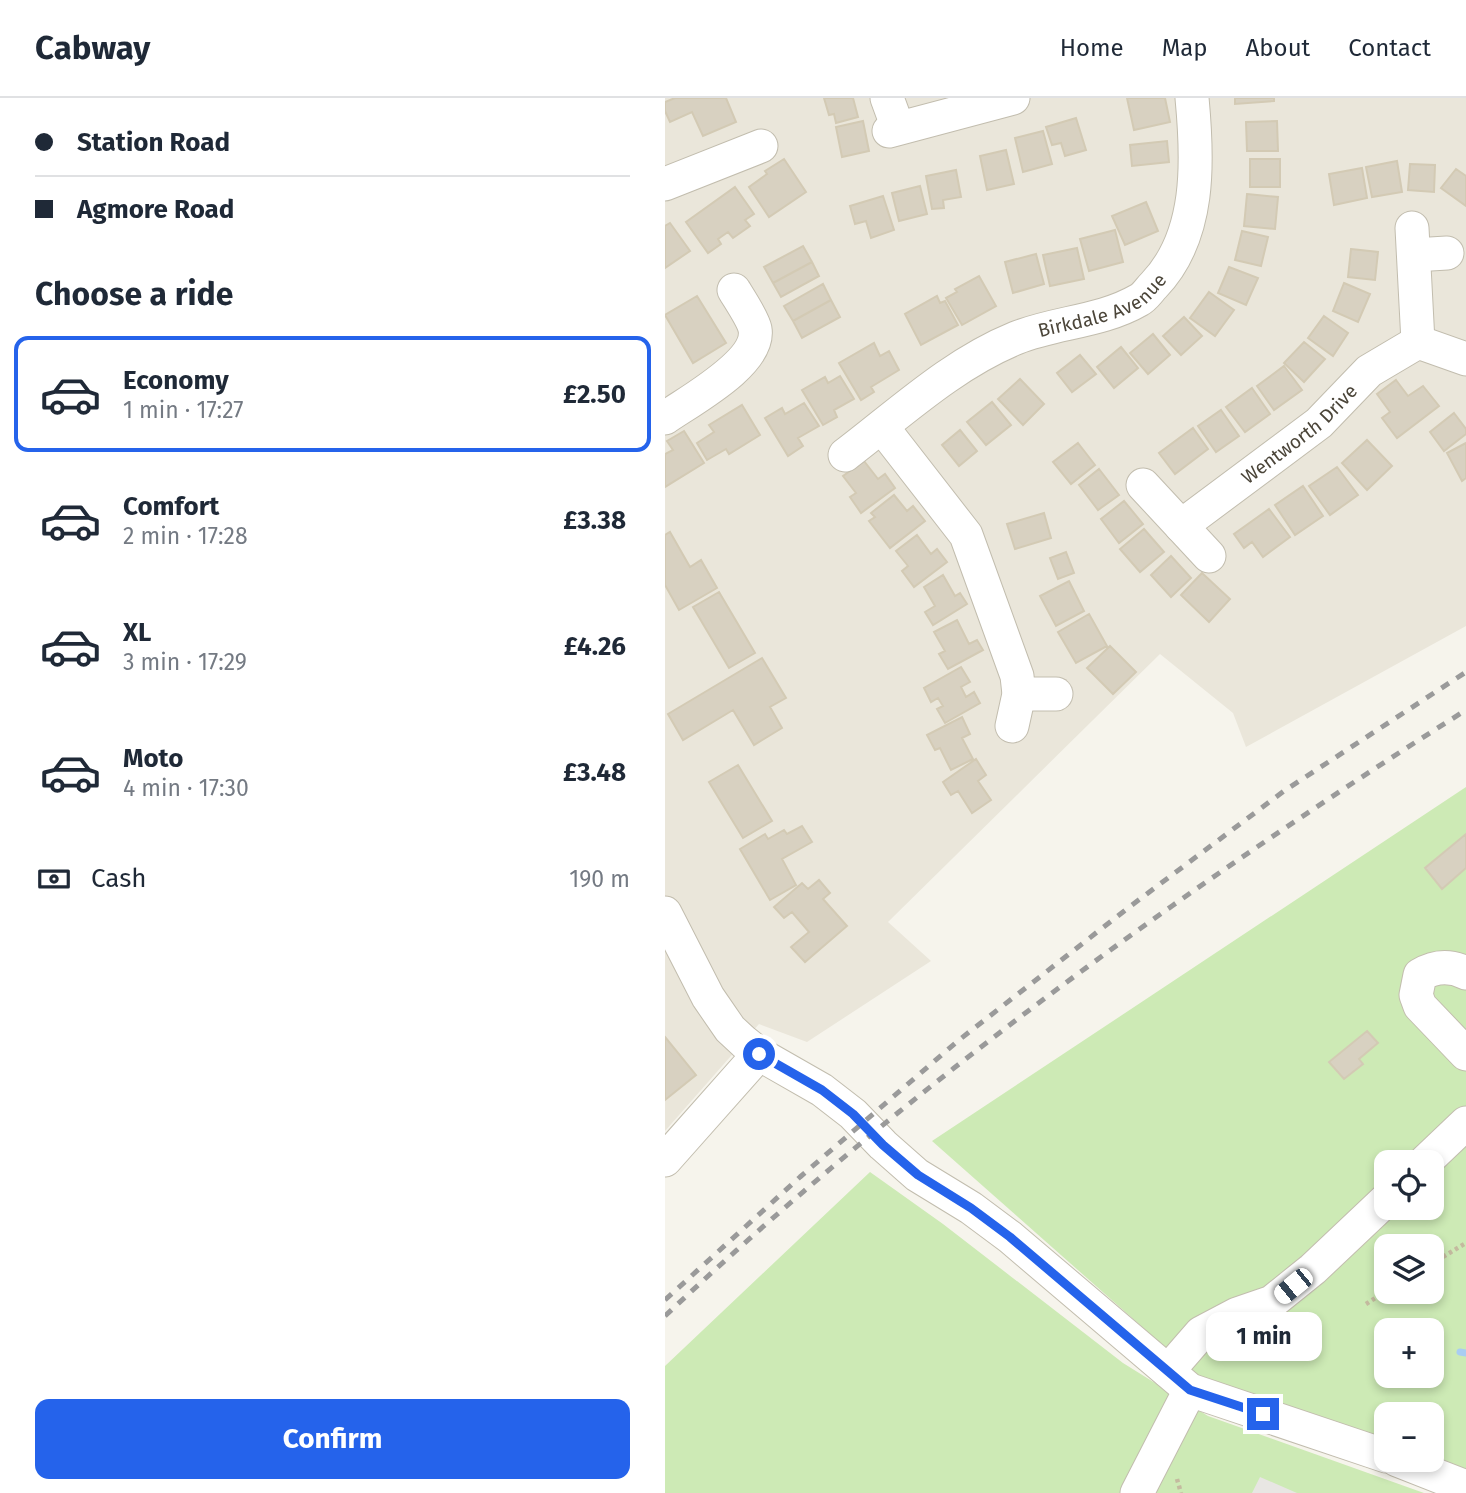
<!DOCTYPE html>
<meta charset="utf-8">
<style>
:root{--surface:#fff;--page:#f6f6f7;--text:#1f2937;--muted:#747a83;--line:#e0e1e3;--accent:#2563eb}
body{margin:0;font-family:"Fira Sans",sans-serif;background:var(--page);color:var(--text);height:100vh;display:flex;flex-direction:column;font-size:26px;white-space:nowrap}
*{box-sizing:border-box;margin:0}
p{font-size:23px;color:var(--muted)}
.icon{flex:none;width:38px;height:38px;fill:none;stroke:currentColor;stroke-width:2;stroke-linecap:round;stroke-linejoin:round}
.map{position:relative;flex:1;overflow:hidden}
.sheet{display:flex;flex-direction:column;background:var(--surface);width:665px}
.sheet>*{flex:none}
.guide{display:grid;align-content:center;height:154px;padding:0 35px;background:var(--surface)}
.controls{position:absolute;left:709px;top:1052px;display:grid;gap:14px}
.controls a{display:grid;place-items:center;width:70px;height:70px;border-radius:14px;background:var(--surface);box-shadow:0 4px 10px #0003;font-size:35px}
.end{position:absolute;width:32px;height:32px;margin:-16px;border:9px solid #2563eb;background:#fff;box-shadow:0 0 0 4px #fff}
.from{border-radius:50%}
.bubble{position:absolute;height:49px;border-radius:14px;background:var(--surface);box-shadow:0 4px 10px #0003;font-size:23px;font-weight:700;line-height:49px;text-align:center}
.car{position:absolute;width:21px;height:42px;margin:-21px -10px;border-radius:9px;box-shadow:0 0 5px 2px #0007;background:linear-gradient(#fff 24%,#345 0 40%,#fff 0 76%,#345 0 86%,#fff 0)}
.guide b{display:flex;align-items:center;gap:24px;height:66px;font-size:26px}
.guide b+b{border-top:2px solid var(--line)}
.guide i{width:18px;height:18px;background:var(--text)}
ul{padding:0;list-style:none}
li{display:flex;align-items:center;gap:21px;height:116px;margin:0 14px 10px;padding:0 21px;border:4px solid transparent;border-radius:14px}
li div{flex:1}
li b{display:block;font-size:26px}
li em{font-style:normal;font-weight:700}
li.active{border-color:var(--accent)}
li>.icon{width:63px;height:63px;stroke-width:1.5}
h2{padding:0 35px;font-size:32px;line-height:84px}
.pay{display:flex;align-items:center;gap:18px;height:77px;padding:0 35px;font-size:26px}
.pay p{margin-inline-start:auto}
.button{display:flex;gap:14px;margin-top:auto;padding:14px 35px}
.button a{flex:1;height:80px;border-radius:14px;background:var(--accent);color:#fff;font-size:28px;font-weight:700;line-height:80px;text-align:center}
header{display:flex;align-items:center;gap:42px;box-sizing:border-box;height:98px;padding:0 35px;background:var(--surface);border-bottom:2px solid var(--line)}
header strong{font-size:33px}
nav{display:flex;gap:38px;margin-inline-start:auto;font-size:24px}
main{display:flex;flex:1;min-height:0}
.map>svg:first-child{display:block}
</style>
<header>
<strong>Cabway</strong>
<nav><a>Home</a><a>Map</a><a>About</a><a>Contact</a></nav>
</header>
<main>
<section class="sheet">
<div class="guide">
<b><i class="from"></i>Station Road</b>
<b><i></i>Agmore Road</b>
</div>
<h2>Choose a ride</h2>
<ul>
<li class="active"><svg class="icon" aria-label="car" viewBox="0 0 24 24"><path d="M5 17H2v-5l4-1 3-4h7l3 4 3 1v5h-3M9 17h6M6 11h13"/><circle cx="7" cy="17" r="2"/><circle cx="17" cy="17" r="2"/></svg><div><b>Economy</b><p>1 min · 17:27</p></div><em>£2.50</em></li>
<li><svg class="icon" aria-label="car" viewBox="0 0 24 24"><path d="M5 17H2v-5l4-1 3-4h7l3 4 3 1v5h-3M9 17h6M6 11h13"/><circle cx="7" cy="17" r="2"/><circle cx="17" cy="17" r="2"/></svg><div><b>Comfort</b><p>2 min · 17:28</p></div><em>£3.38</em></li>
<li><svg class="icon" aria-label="car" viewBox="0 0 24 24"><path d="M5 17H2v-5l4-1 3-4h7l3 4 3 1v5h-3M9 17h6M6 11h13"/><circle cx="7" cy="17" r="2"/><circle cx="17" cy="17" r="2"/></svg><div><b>XL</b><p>3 min · 17:29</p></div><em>£4.26</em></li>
<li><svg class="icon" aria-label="car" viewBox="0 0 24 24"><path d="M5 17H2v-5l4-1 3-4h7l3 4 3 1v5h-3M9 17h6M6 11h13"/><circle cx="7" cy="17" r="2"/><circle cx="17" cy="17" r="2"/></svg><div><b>Moto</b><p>4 min · 17:30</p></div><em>£3.48</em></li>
</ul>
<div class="pay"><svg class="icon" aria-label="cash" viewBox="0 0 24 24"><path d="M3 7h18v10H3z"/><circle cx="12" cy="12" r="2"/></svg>Cash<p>190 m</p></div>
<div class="button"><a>Confirm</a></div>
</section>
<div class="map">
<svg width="801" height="1395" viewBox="0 0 801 1395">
<rect width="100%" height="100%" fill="#f6f4ec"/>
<path fill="#eae6da" d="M0,0H801V528L581,649L568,615L495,556L223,824L266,863L142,944L94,926L0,1033Z"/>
<path fill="#cdeab5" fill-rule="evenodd" d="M801,689V1378L766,1362V1316H721V1350L544,1288L267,1043ZM721,1064H766V1110H721ZM721,1148H766V1194H721ZM721,1232H766V1278H721Z
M205,1074L278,1126L458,1265L543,1318L759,1395H0V1268Z"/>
<path fill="#e8e6e3" d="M595,1379L632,1395H587Z"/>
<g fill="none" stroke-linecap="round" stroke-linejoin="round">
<path stroke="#a9cdf2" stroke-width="7" d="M795,1254L801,1255"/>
</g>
<path fill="#d8d1c1" stroke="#d3cab4" stroke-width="2" d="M10,0H61L71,24L38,38L27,14L5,24L0,13V4Z
M159,0H188L193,19L171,25L169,16L164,17Z
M462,0H500L505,24L469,32Z
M570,0H609V3L570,6Z
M411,20L421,52L400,58L396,45L387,47L381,29Z
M198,23L204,53L177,59L171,29Z
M612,23L613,53H582L581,24Z
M378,33L387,66L358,74L350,40Z
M502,43L504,64L467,68L465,47Z
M341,52L349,86L322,92L315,58Z
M119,61L141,94L104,119L84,89L102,76L100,73Z
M585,61H615V89H585Z
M732,63L737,94L707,99L701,69Z
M745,66L770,67L769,94L743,92Z
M697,70L702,100L669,107L664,76Z
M791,71L801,78V108L776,90Z
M291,72L296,99L278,102L279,110L267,111L261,78Z
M255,88L262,116L234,123L227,95Z
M70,89L89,116L80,122L85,128L68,140L63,134L53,141L56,146L43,155L21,124Z
M582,96L613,99L610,131L579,128Z
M218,98L229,132L206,140L201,123L190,126L185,108Z
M481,104L493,133L460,147L447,118Z
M5,125L25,153L0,170V128Z
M450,132L458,164L424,173L415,141Z
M577,133L603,139L596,168L570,162Z
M138,148L147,164L108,185L99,169Z
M412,150L419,181L385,188L378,157Z
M686,151L713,154L710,182L683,179Z
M371,156L379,186L348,195L340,164Z
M147,164L154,178L116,199L108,185Z
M564,169L593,180L581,207L553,195Z
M314,178L331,208L297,227L281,200L292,194L290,191Z
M679,185L705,196L693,224L668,213Z
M158,186L166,202L128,223L119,208Z
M544,194L569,212L550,238L525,220Z
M32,198L61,245L28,265L0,217Z
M272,198L275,205L280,203L293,227L256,247L240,216Z
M166,202L175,219L137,240L128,223Z
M659,218L683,235L668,258L643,240Z
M519,219L537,238L516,257L498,238Z
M488,236L505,257L483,276L465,255Z
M639,244L660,261L639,284L619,265Z
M209,245L215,258L224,253L234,272L206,289L209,294L196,302L174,265Z
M456,249L473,270L449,290L432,269Z
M415,257L431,276L407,294L392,275Z
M619,268L637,292L609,312L592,288Z
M175,278L189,301L169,312L172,319L158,327L137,292L160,279L163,285Z
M355,281L379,306L358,327L333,301Z
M731,282L743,298L758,288L774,308L732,340L717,320L725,314L712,296Z
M587,290L605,316L580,334L561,309Z
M327,304L346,327L321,347L302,324Z
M139,305L154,328L133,340L138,348L123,358L100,320L117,310L120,316Z
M77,307L95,337L64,356L61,351L42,362L32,345L49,334L44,327Z
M556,312L574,338L551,354L533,328Z
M789,315L801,331V336L779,353L765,334Z
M528,330L543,351L510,376L494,355Z
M295,332L312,353L294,368L277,347Z
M19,333L39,365L0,389V356L8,352L2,343Z
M702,342L727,368L702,392L677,365Z
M413,345L430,367L406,386L388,364Z
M801,345V380L797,383L782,355Z
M199,363L213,381L220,376L230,390L196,415L185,399L191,395L178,378Z
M672,369L693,397L665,417L644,388Z
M434,371L454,397L433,412L414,387Z
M638,388L658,418L630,437L610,407Z
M229,397L242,413L248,408L260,423L225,450L204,423L210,419L206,415Z
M459,403L478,426L454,445L436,421Z
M604,411L625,439L598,459L587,444L579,450L569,436Z
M379,415L386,440L350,451L342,426Z
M479,431L499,454L475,474L455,451Z
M5,434L25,469L36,462L52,490L14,512L0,487V437Z
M252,437L266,456L272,451L282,464L249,489L237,473L243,468L231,453Z
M401,454L409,475L393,481L385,460Z
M506,458L526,480L506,499L486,477Z
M537,475L565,501L544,524L516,497Z
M278,477L290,498L295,495L302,506L268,527L260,514L270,508L259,489Z
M404,483L419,513L391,528L375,498Z
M54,494L90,555L64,570L28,509Z
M424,516L442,548L411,565L393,534Z
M292,522L304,546L312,542L318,552L283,571L274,556L280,553L269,534Z
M445,548L471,574L448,596L422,570Z
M97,560L121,600L105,609L117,630L89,647L68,612L18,642L3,616Z
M296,569L305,584L296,589L301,599L309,594L315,605L280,625L272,611L278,608L273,600L266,604L259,590Z
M297,619L305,636L297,640L308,661L286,672L275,650L270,652L262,637Z
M311,661L321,677L313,683L326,702L307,715L293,693L286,697L278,684Z
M73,667L107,723L78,740L44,684Z
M137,728L147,744L117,761L131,787L105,802L75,751L100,736L103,741L119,732L122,736Z
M801,736V770L777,791L760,770Z
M154,782L165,795L158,801L182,828L140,864L126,849L144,834L127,814L119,820L109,809L137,785L143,791Z
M702,933L713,945L694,961L698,966L679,981L664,964Z
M0,939L31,977L0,1002Z"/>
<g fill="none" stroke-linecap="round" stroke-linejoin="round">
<g stroke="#c2bdae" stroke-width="35">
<g id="minor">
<path d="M222,0L233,30"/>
<path d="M224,33L348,0"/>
<path d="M0,86L96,48"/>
<path d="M747,130L753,244"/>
<path d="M749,157L782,155"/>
<path d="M0,320C24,303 96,265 90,231C88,221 75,202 69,192"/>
<path d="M217,329L301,437L352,578L354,596L347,628"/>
<path id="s1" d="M180,357C234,316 287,266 351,240C391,224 436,224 474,202C480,199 484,192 489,187C536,138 533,63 527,0"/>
<path d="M478,387L544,458"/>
<path id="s2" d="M516,428L654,325L704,273L753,244L801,261"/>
<path d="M354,596H391"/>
<path d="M0,815L43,899L65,931L79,944L94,956L157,992L188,1016L218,1047L252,1077L306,1110L345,1139L525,1292L721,1358"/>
<path d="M801,875C785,867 770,868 755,877L751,897L755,908L801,956"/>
<path d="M0,1062L94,956"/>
<path d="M760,1064L801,1025"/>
<path d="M503,1273L536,1235L572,1216L607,1204L648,1171L721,1102"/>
<path d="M732,1362L801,1389"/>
<path d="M472,1395L525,1292"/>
</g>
</g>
<path stroke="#c4ba9f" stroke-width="4.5" stroke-dasharray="3.5 3.5" stroke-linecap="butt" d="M766,1166L801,1145
M701,1206L721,1193
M593,1242L607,1237
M512,1381L516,1395"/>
<use href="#minor" stroke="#fff" stroke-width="33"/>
<path stroke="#9a9a9a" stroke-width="5" stroke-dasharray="9 9" stroke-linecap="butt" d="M0,1202L135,1079L294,942L463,810L619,693L801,574
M0,1218C244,988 518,791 801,612"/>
</g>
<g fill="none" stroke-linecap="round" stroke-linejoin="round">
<path stroke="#2563eb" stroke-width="9" d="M94,956L157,992L188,1016L218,1047L253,1077L306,1110L345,1139L525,1292L598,1316"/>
</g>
<g text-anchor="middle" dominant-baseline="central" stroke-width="5" stroke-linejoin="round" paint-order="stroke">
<g font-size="19" fill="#4b4539" stroke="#fff">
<text stroke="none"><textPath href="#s1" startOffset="301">Birkdale Avenue</textPath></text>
<text stroke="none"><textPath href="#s2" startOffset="150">Wentworth Drive</textPath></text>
</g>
</g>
</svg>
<div class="controls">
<a><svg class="icon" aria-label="locate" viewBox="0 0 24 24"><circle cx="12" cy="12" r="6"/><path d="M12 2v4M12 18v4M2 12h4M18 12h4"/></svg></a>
<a><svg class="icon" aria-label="layers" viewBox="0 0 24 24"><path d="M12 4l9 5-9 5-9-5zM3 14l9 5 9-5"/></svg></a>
<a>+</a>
<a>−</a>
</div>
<i class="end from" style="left:94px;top:956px"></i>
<i class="end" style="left:598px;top:1316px"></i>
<div class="bubble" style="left:541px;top:1214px;width:116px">1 min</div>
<i class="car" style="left:628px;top:1188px;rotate:231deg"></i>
</div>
</main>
